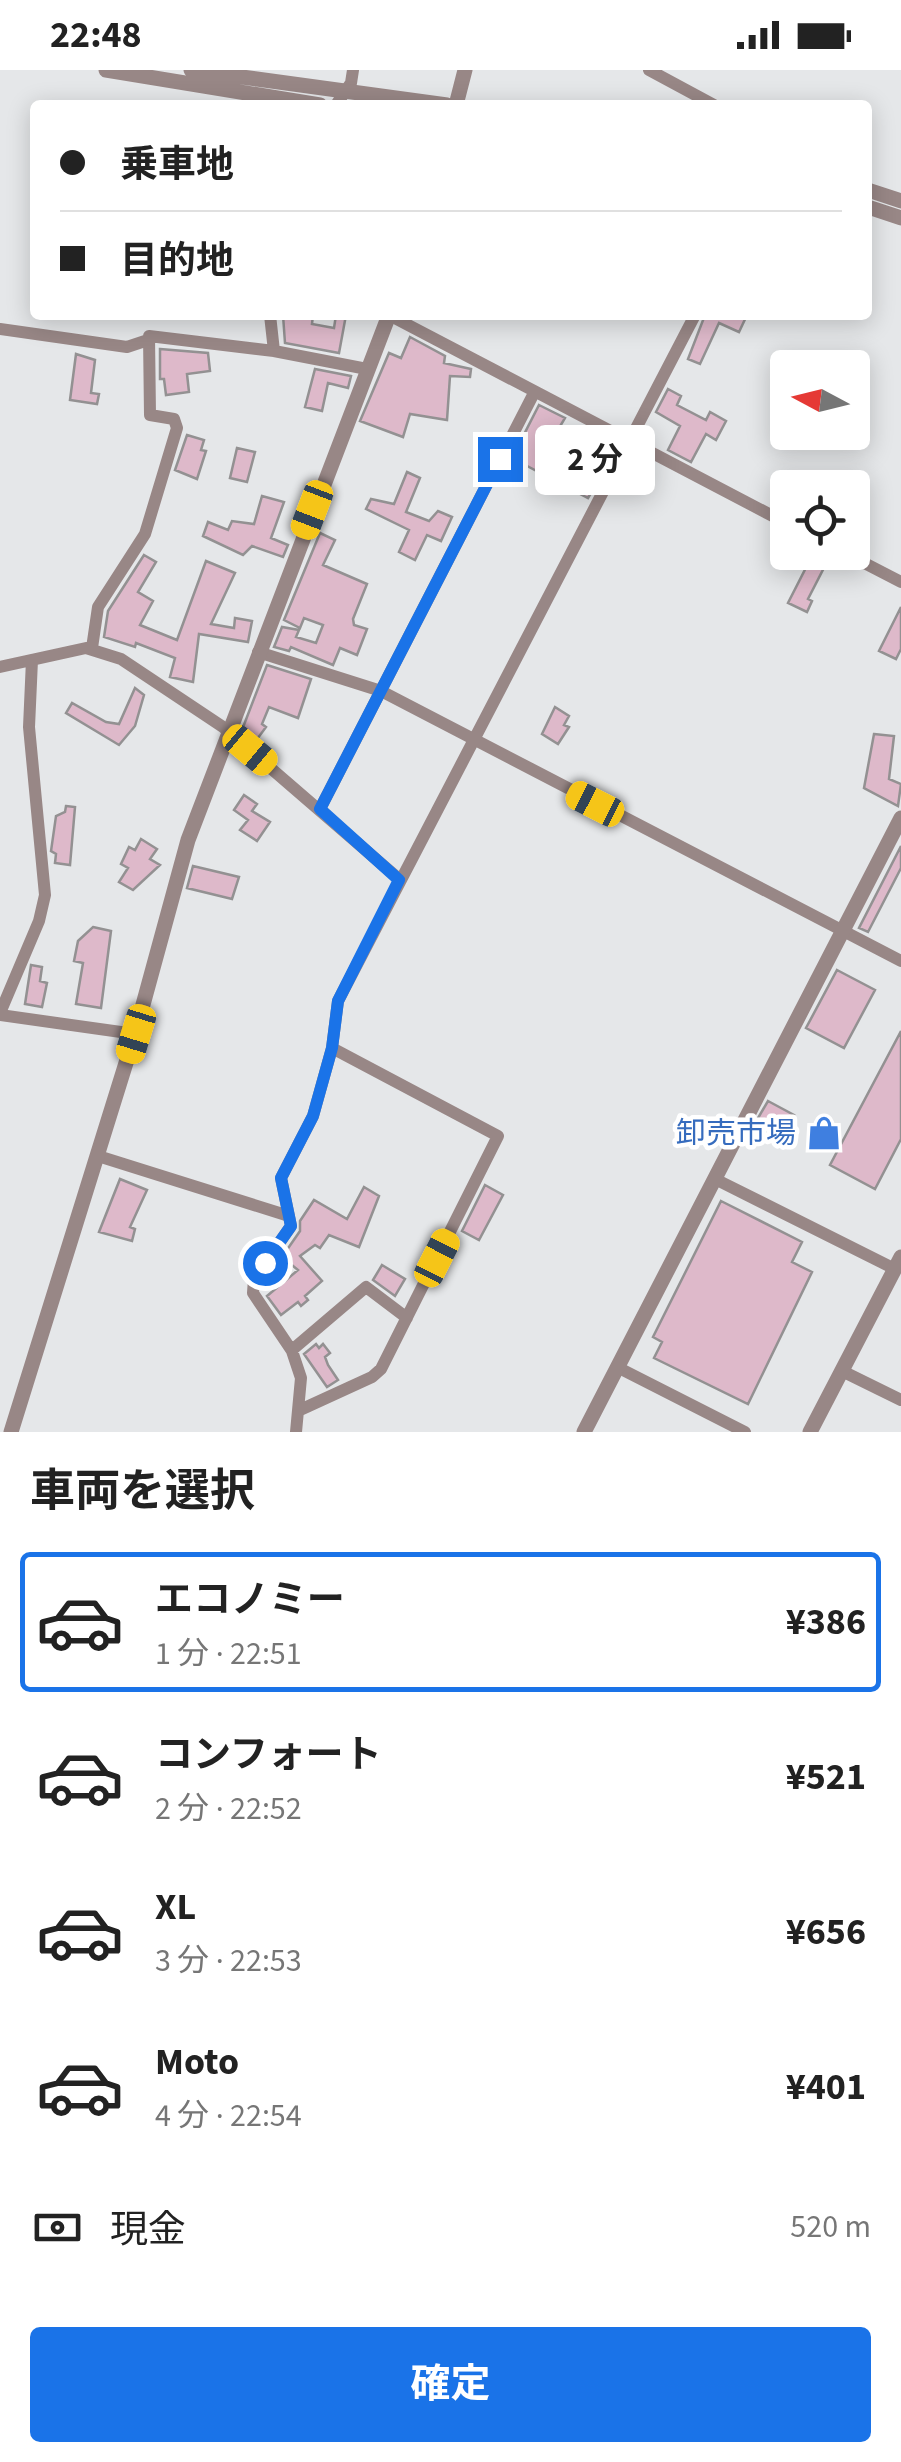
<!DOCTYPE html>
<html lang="ja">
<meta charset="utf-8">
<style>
:root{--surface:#fff;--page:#f6f6f6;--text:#222;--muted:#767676;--line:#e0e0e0;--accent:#1a73e8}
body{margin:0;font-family:"Source Sans 3","Noto Sans JP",sans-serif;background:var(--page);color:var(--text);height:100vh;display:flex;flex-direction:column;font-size:38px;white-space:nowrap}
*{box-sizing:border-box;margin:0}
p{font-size:32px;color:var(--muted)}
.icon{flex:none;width:55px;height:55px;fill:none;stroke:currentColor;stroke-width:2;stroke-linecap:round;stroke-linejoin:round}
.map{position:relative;height:1362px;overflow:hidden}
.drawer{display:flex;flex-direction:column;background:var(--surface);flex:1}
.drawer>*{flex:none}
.banner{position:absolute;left:30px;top:30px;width:842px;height:220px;border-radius:10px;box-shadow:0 5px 25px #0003;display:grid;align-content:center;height:220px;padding:0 30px;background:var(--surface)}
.needle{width:65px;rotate:277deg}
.tools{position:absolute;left:770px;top:280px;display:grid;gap:20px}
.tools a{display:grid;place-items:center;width:100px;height:100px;border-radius:10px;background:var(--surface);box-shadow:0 5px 25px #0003;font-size:50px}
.end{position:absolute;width:45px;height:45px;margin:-22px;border:12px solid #1a73e8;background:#fff;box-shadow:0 0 0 5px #fff}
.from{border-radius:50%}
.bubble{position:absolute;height:70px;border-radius:10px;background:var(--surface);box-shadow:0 5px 25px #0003;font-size:32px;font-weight:700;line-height:70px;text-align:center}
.car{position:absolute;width:30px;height:60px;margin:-30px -15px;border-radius:12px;box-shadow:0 0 8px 2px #0007;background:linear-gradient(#f5c518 24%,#345 0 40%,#f5c518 0 76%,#345 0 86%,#f5c518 0)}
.banner b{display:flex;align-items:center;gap:35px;height:95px;font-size:38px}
.banner b+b{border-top:2px solid var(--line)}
.banner i{width:25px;height:25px;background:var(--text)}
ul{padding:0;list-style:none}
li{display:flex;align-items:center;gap:30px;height:140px;margin:0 20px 15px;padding:0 10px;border:5px solid transparent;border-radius:10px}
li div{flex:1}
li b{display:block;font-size:38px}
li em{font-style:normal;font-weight:700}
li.on{border-color:var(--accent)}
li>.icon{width:90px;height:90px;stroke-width:1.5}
h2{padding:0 30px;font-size:45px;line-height:120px}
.pay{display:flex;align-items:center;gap:25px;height:110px;padding:0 30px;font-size:38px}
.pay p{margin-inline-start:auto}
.action{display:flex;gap:20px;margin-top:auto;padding:20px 30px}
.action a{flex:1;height:115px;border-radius:10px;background:var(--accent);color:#fff;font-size:40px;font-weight:700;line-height:115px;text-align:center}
.status{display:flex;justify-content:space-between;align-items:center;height:70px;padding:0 50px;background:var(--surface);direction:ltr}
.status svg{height:28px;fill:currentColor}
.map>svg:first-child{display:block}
</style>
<div class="status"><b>22:48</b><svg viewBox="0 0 49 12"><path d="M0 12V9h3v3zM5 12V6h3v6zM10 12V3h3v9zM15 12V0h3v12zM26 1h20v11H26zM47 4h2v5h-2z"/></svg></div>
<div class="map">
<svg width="901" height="1362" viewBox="0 0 901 1362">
<rect width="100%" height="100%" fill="#e5e7e9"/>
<path fill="#deb9ca" stroke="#939192" stroke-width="2.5" d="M283,245H313L312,254L334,258L336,245H346L339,283L285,273Z
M705,245H747L739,262L719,253L700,294L688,289Z
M410,267L445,286L444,293L471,299L470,307L450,306L447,350L410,344L403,367L360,351L389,283L401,288Z
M160,279L208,283L210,301L187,304L189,322L166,325L164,309H160Z
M76,284L95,290L91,323L99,324L97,334L70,330Z
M315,299L351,306L348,318L328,313L322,341L305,337Z
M668,319L681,326L677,335L706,350L710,342L726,351L716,370L706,364L691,392L668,380L680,356L656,342Z
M539,335L565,348L559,358L610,387L603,400L581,387L571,406L594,418L588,428L512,388Z
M187,365L204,370L201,380L206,381L197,409L175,400Z
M237,378L255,382L247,412L230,408Z
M407,402L420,408L406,442L429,451L438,441L452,447L441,471L427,465L415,490L399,482L409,460L366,439L371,429L394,434Z
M262,426L284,432L271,468L288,475L283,487L252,476L243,485L203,466L208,452L228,460L232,451L254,454Z
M320,463L335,470L323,495L367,514L353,549L354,555L367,559L357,585L340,578L333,595L291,577L289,581L274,577L282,557L299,560L296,567L316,573L323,555L304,548L300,558L284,550Z
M814,482L830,486L808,529L812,531L807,542L788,533Z
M144,485L156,492L138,522L153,531L140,555L177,570L206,491L235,503L211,554L234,558L235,548L252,551L248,572L199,564L193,612L170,607L175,588L136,573L135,577L104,567L108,541Z
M901,537V579L896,589L879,581Z
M267,595L311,609L298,648L269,637L262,654L266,657L255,672L242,660Z
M135,618L144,625L135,656L119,675L66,643L72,633L106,652L119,654Z
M555,637L569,646L564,655L569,657L558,674L542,664Z
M874,664L894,666L889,709L901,714L898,736L864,718Z
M244,725L257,734L252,741L270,752L257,771L240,760L248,750L234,740Z
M66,736L75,737L70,795L55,793L56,784L51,781L56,746L65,742Z
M141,769L157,779L150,789L160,795L133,820L119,812L128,798L121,794L129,777L135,780Z
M901,776V798L868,862L859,858Z
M193,796L239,807L232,829L187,818Z
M93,857L111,861L101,938L76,934L83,893L74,891L78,871Z
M31,895L42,897L40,911L47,913L42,937L25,934Z
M837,900L875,920L844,978L806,958Z
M901,961V1069L875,1119L830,1095Z
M768,1031L794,1045L785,1063L758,1048Z
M120,1109L147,1120L130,1157L135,1159L132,1171L99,1162Z
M485,1115L503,1125L479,1170L462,1161Z
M364,1117L379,1126L359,1177L329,1165L320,1178L315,1175L300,1186L322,1211L305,1226L308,1230L301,1236L298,1232L281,1245L267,1226L298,1200L282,1187L300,1161V1151L314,1130L347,1149Z
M721,1131L802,1172L792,1192L812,1202L748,1334L654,1288L662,1272L653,1267Z
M382,1195L405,1209L395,1226L373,1210Z
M316,1274L319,1278L323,1274L330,1283L325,1287L328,1295L338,1310L327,1317L304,1284Z"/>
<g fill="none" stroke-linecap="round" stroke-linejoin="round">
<path stroke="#988786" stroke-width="12" d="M649,0L714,35
M336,35L351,13L353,0
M270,245L274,281
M389,245L788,454
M0,259L127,277L148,270
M843,482L901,512
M92,578L98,537L145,464L177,358L174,349L150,345L149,266L274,281L367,299
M258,582L381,621L901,891
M0,597L86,578L121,589L223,657L399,809
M320,739L534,323
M0,943L39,851L45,825L29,657L32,590
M0,945L135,964
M98,1086L289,1146
M715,1109L895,1199
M292,1280L366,1217L407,1248
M617,1297L745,1362
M842,1301L901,1330
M300,1340L372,1307L381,1299L498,1066L332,978
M296,1362L301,1308L292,1281L253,1223L254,1209L291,1156L281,1108L313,1046L332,978L338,931L695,245"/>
<path stroke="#988786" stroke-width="15" d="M106,0L320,35
M191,0L447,35
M456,35L465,0
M868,120L901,131
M868,137L901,148
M11,1362L135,964L188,770L389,245
M584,1362L901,748
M810,1362L901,1187"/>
</g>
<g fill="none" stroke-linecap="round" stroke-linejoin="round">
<path stroke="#1a73e8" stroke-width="12" d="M265,1193L291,1156L281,1108L313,1046L332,978L338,931L399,810L320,739L500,389"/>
</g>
<defs>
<g id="shop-bare" transform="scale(2.7)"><path d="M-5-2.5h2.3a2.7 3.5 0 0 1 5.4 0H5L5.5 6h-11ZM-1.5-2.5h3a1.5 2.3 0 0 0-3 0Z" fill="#3f7fe0" stroke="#fff" stroke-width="2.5" paint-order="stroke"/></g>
</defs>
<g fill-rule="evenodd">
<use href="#shop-bare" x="824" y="1063"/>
</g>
<g text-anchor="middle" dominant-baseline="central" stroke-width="9" stroke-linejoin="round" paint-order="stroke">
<g font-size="30" fill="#366cbe" stroke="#fff" text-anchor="end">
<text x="796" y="1063">卸売市場</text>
</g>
</g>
</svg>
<div class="tools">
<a><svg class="needle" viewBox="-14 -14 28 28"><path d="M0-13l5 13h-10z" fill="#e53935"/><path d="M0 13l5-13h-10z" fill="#767676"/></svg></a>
<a><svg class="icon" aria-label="locate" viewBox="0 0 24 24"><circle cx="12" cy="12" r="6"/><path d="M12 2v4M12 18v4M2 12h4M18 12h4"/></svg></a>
</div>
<i class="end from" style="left:265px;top:1193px"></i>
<i class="end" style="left:500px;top:389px"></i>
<div class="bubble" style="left:535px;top:355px;width:120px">2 分</div>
<i class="car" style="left:312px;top:440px;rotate:201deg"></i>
<i class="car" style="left:250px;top:680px;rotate:130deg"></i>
<i class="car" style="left:595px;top:734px;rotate:297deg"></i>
<i class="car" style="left:136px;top:964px;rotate:197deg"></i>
<i class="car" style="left:437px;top:1188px;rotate:27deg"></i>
<div class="banner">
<b><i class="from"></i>乗車地</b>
<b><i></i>目的地</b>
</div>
</div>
<section class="drawer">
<h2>車両を選択</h2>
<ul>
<li class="on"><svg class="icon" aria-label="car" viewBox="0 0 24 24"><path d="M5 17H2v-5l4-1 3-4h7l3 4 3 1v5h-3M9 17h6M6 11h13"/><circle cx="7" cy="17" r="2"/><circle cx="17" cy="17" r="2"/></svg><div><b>エコノミー</b><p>1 分 · 22:51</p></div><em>¥386</em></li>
<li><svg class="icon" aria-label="car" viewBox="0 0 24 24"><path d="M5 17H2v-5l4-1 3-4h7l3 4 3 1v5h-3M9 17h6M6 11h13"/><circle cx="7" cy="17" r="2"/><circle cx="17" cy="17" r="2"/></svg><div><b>コンフォート</b><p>2 分 · 22:52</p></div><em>¥521</em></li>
<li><svg class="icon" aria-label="car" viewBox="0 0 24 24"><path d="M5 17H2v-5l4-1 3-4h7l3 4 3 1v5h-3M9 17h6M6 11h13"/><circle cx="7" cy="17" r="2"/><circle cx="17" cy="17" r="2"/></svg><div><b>XL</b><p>3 分 · 22:53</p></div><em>¥656</em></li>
<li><svg class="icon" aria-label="car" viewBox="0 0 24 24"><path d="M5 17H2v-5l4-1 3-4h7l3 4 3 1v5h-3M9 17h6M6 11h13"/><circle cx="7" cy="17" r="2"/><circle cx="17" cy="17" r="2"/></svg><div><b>Moto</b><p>4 分 · 22:54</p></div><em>¥401</em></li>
</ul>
<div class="pay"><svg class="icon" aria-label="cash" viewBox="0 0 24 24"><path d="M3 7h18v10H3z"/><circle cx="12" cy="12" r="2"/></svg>現金<p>520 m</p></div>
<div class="action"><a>確定</a></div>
</section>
